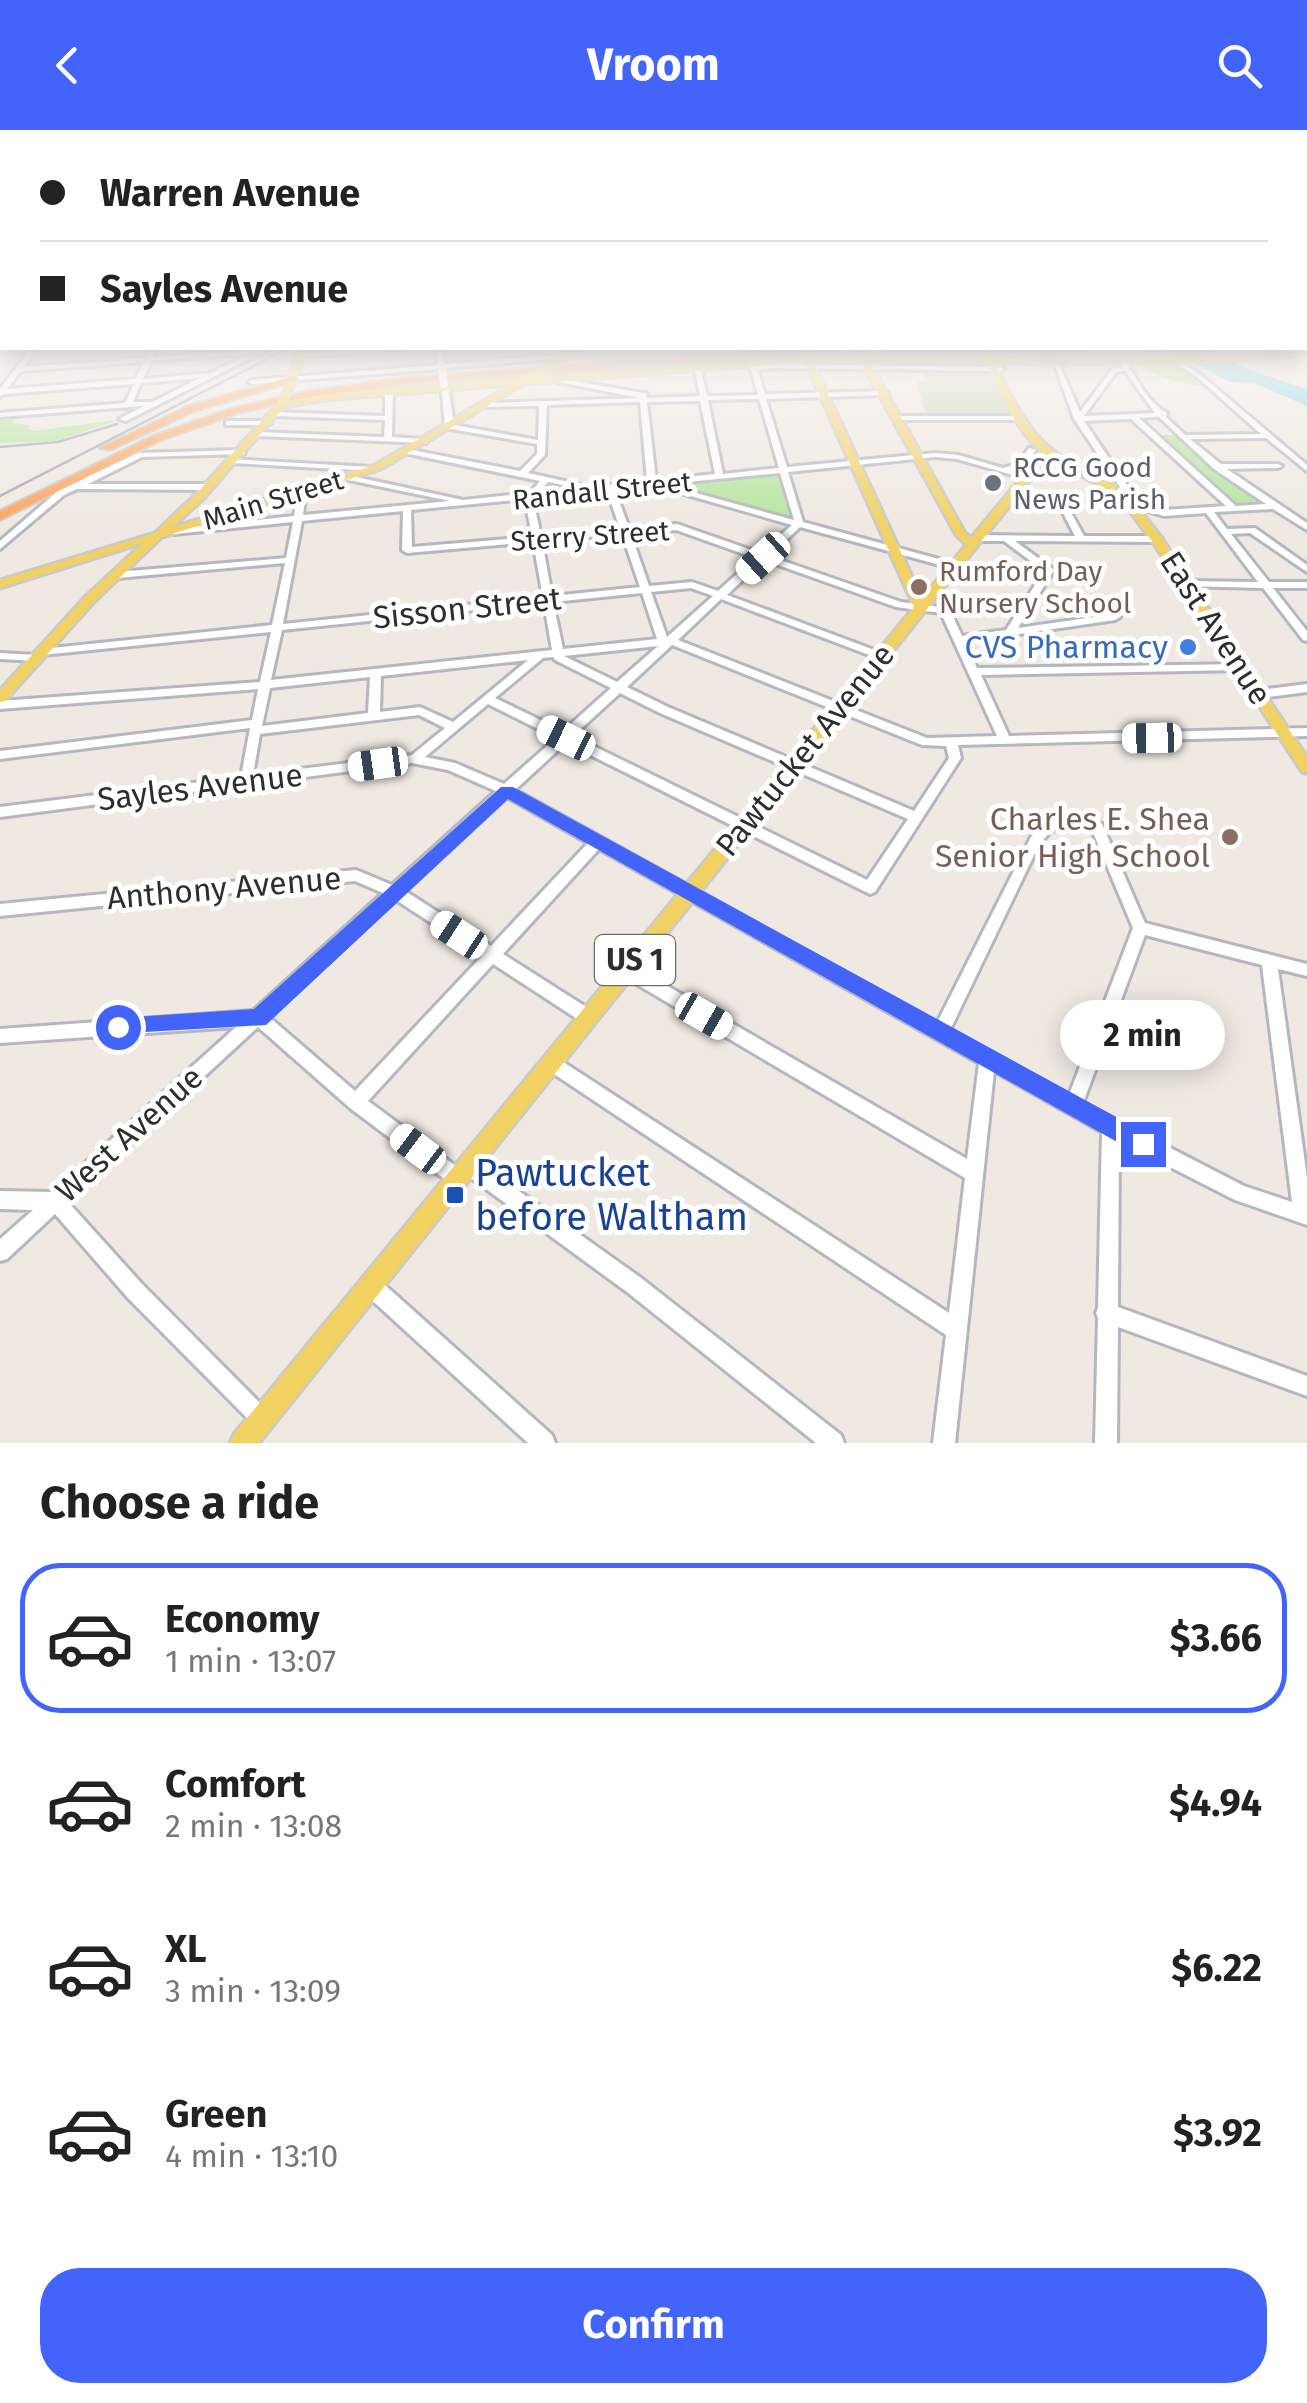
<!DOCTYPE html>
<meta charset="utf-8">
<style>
:root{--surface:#fff;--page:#f6f6f6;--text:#222;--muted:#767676;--line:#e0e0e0;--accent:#4264fb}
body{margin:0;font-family:"Fira Sans",sans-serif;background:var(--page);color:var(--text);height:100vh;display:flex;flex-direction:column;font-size:38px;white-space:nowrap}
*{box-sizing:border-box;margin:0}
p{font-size:32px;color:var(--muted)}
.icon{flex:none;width:55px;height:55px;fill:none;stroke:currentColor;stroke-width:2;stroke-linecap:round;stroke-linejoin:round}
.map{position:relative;height:1313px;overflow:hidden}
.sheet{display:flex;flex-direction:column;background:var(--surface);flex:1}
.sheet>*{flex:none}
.banner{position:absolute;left:0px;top:0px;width:1308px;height:220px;box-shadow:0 5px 25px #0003;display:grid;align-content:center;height:220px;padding:0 40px;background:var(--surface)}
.end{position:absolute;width:45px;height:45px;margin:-22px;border:12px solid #4264fb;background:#fff;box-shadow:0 0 0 5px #fff}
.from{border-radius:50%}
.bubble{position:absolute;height:70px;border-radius:35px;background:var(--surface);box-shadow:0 5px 25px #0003;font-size:32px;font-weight:700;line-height:70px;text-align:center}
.car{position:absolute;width:30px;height:60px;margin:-30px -15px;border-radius:12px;box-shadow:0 0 8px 2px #0007;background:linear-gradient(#fff 24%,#345 0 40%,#fff 0 76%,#345 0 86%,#fff 0)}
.banner b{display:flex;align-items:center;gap:35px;height:95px;font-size:38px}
.banner b+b{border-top:2px solid var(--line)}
.banner i{width:25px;height:25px;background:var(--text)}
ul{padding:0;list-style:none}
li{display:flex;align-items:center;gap:30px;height:150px;margin:0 20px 15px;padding:0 20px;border:5px solid transparent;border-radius:40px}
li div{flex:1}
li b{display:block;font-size:38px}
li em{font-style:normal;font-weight:700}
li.current{border-color:var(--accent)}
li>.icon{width:90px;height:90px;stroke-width:1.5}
h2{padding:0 40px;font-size:45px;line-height:120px}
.action{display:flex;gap:20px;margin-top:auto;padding:20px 40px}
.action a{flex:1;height:115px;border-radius:40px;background:var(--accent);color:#fff;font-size:40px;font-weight:700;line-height:115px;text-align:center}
header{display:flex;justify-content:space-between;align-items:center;height:130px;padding:0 40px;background:var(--accent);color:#fff;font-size:45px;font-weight:700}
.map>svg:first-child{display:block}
</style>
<header><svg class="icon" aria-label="back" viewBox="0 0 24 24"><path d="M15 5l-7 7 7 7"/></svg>Vroom<svg class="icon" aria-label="search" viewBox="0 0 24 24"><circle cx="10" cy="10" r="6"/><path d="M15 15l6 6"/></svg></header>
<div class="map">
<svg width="1307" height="1313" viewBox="0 0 1307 1313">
<rect width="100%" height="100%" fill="#efe9e1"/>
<path fill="#b6e59e" d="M1167,218L1187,230L1180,231L1205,256C1178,255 1146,244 1126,224Z
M18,284L11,293L30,295L28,299L33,301L118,290L56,311L0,313V285Z
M1154,305H1185L1218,337L1277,377L1239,379Z
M777,345L793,386L789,387L679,356Z"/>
<path fill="#c8d9b8" d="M920,240L990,241L1010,286L926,284L916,252L928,251Z"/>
<path fill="#75cff0" d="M1167,218H1205L1247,239L1307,259V276L1254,253L1230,252Z"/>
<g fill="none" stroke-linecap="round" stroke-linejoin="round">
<g stroke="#b4b7c1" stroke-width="6">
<path id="minor" d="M0,215L5,218L3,219L0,220Z
M31,218H37L24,237L146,228L151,218H157L153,227L262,219L265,221L126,291L119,289L144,276L0,287V283L125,273L134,254L4,264L0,266V259ZM250,224L210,243L143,249L151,231ZM144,232L136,249L7,259L21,241ZM200,248L152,272H133L141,253Z
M378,218H402L399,220L300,227L297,225L300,223Z
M436,218H442L445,234L566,224L569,226L566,228L445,238L442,240L439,239L252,254L248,252L252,250L438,235Z
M1155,218H1159L1202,246L1307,335V341L1266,308L1190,309L1221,334H1278L1282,336L1278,338L1227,339L1307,393V400L1273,379L1214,382L1227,399L1255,398L1307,435V442L1250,403L1231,404L1269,452H1307V458H1273L1307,501V511L1303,510L1263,458L1182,456V452L1185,451L1258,452L1206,383L1164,386L1125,374L1129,371L1164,380L1226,376L1131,289L1084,291L1129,358L1119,366L1112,364L1120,357L1074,289L1054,233L1059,234L1080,282L1113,238L1123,237L1120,232L1123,230L1125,231C1137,248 1148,273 1167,283L1166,287L1185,305L1261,304L1198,248L1155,220ZM1117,241H1125L1155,283L1084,286ZM1159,287L1214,339L1266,374L1236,376L1139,288Z
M752,230L755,232L757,237L770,234L1001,237L1004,239L1001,241L770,238L758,241L765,264L884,261L888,263L884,265L766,269L787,337L935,323L958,325L1003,338L1017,334L1029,318L1036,320L1023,338L1011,340L1030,345L1031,347L1027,349L957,329L935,327L788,342L803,392L957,434V438H951L800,397L769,426L901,472L949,478L962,506L1006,500L1044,441L1004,411H977L972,408L977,405L1075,406L1061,379L1065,376L1069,379L1084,406H1157L1162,409L1157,412L1015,411L1054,440L1018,498L1115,484L1120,487L1115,490L965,512L977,538L1241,534L1246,537L1241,540L981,545L1009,606L1307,598V606L958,615L961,628L959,631L875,762L870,764L566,613L515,660L937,893L1031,707C1052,680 1072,682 1102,694L1145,793L1307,834V846L1278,839L1307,1048V1095L1235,1070L1119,1011L1118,1177L1307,1246V1266L1118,1197L1117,1313H1095L1098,1188L1096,1183L1098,1178L1102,1002L994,941L955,1313H933L946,1205L545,938L543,933L545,928L551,925L557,928L949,1183L965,1048L621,845L619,840L621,835L626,834L631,835L967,1029L979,933L599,719L503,824L594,882L596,887L594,892L588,894L582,892L493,834L368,971L461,1040L459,1035L462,1029L468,1026L474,1029L641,1148L841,1305L844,1313H816L627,1162L464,1043L466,1048L463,1054L457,1057L451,1054L350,978L258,897L68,1072L142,1154L269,1282L273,1289L269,1296L262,1300L255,1296L128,1168L55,1084L7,1129L0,1131V1109L33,1080L0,1079V1061L53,1062L236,897L0,913V899L253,881L383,763L355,751L0,786V774L356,740L392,755L496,661L448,640L412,633L0,687V677L241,647L250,598L0,629V621L252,590L258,559L0,579V571L260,552L271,502L42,525L37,522L42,519L272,495L285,433L117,448L112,445L117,442L286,428L293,392L174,404L171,403V399L294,386L298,361L302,358L306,361L303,385L450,371L344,349L343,347L347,345L463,370L530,363L540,351L404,323L403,321L407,319L520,341L537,324V314L445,298L441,252L448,254L454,295L538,310L539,276L483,277L479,275L483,273L640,268L548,250L546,249L550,247L643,263H646L647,268L700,266L694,236L697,234L700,236L707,266L758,265L749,232ZM759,269L779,338L723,344L708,270ZM700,271L715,344L656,350L647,272ZM640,272L647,351L592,357L528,343L545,325L547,275ZM780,343L794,390L667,355L663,358L792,395L760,423L677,394L629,398L615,360L648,356L652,359L656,355ZM548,352L577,358L540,362ZM607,360L620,399L541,406L533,369L535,368ZM525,369L532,407L412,417L411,380ZM403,381L402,420L407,423L533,412L543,467L283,494L302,391ZM676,400L755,428L718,461L692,452L649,456L631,404ZM622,404L640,457L552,466L542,411ZM764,430L896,477L941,483L997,606L927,608L678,510L721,469L877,528H885L886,526L885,524L727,465ZM691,458L713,466L667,507L651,462ZM642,463L657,509L563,519L553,472ZM544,473L552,520L271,550L282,500ZM672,515L922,615L946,616L949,628L914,681L668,577L627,557ZM658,516L617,552L564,526ZM553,527L555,530L611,558L563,601L495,568L543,528ZM528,530L453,592L420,577L380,582L381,546ZM370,547L368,583L262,596L270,558ZM620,563L660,583L908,689L867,750L573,606ZM488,574L556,608L504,654L455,633L425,627ZM419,585L445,598L412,625L253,645L260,604ZM507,667L588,713L491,816L405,761ZM1065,694H1074L1092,700L1133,798L1069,965L950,900L1035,723C1042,710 1050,699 1065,694ZM396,770L482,826L355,961L269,887ZM1145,805L1262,835L1292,1072L1244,1056L1083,973Z
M389,260L393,262L392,307L423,309L427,311L426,313L257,306L253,304L257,302L384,307L385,290L275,286L271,284L275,282L385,286V262Z
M894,286H1017L1021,288L1017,290H897L893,288Z
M226,291H267L271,293L267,295H226Z
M241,320L245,322L244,324L142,327L88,354H209L213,357L209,360L77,359L64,365L0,419V411L58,361L138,323Z
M229,329L373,337L377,339L373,341L232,333L228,331Z
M0,523L37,525L42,528L37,531L0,529Z
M1307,554V562L1259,568L1253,564L1259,560Z
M370,1145L377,1148L552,1305L555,1313H528L363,1162L360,1155L363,1148Z"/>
</g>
<g stroke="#c9c9c9" stroke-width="5">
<path id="major" d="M298,218H306L294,256L290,259L286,256Z
M577,218H586L564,231L557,229Z
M854,218H862L867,227H985L983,223L987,221L993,227L1046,231L1142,229L1143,231L1139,233L1044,235L995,232C1026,301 1044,325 1115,355V358L1136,375L1161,407L1307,627V643L1302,642L1152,411L1128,379L1101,356L1054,332L1031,349L259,1313H230L234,1304L914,477L805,232L524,254L381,339L162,407L94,472L5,571L0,572V560L86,466L143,413L0,458V450L155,403L196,364L279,272L325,264L803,227L806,224L811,227H859ZM967,230L987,232C1002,266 1017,304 1048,328L1023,345L971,408L965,403L870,232ZM813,232H861L956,405L966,415L922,468ZM511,255L375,335L173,397L204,368L284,277L325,270Z
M1307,222V226L1242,229L1238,227L1242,225Z"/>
</g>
<g stroke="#c9c9c9" stroke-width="4">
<path id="highway" d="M807,218H842L837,221L402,254L304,268L238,283L161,310L0,390V381L153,306L231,279L304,262L402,248Z
M884,218H1091L1086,221H1053L1056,223L1051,227L1066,232V236L1063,237L1040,230V226L1049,221H888Z
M293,246L298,249L296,251L197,280L110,320L100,318L189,276Z"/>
</g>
<use href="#minor" fill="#fff" fill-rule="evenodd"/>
<use href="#major" fill="#f2d163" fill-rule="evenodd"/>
<use href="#highway" fill="#ffa35c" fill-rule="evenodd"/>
<path stroke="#a3a6b8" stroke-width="2.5" d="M0,317L58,312L117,294
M0,366L289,218"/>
<g stroke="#b4b7c1" stroke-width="10" stroke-linecap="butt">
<path id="minor-bridge" d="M442,238L444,254"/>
</g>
<g stroke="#c9c9c9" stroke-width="11" stroke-linecap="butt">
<path id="major-bridge" d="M803,218L814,226
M985,218L987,223
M1139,231L1242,227
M528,248L561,229
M282,274L290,256"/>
</g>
<use href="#minor-bridge" stroke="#fff" stroke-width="8"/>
<use href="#major-bridge" stroke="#f2d163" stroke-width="9"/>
</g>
<linearGradient id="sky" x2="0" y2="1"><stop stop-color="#7abfeb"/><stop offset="0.54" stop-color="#f8f5f2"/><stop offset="1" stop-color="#f8f5f2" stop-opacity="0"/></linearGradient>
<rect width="1307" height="399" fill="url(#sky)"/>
<path fill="#4264fb" d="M501,657H513L1151,1006V1022H1135L508,669L266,895L111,904L108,897L118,888L254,879Z"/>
<circle fill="#6b7280" stroke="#fff" stroke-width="4" cx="993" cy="353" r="10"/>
<g fill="#8d6e63" stroke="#fff" stroke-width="4">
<circle cx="919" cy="457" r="10"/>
<circle cx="1230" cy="707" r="10"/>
</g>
<circle fill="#3f7fe0" stroke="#fff" stroke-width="4" cx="1188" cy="517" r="10"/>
<rect fill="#1a4fb4" stroke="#fff" stroke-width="4" x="445" y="1055" width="20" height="20" rx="5"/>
<g text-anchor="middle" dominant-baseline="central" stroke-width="10" stroke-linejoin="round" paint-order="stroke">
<g font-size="28" fill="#5b616d" stroke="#fff" text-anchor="start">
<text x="1013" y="337">RCCG Good<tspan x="1013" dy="32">News Parish</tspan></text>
</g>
<g font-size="28" fill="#2e2e2e" stroke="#fff">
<text transform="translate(602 361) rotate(-6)">Randall Street</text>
<text transform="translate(273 370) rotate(-17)">Main Street</text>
<text transform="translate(590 406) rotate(-4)">Sterry Street</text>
</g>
<g font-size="28" fill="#785e54" stroke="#fff" text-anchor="start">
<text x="939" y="441">Rumford Day<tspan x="939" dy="32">Nursery School</tspan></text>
</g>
<rect fill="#fff" stroke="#6d6d6d" stroke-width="2.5" x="595" y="805" width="80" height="50" rx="8"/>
<g font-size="30" font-weight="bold" fill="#2e2e2e">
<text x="635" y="830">US 1</text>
</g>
<g font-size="32" fill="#2e2e2e" stroke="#fff">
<text transform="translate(467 478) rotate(-6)">Sisson Street</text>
<text transform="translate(1216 498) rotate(57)">East Avenue</text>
<text transform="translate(805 620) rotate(-51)">Pawtucket Avenue</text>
<text transform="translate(200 657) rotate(-7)">Sayles Avenue</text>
<text transform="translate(224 758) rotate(-5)">Anthony Avenue</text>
<text transform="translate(129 1004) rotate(-42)">West Avenue</text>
</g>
<g font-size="32" fill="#366cbe" stroke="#fff" text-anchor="end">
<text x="1168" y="517">CVS Pharmacy</text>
</g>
<g font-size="32" fill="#785e54" stroke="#fff" text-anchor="end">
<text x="1210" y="689">Charles E. Shea<tspan x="1210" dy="37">Senior High School</tspan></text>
</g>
<g font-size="38" fill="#164399" stroke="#fff" text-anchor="start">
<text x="475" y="1043">Pawtucket<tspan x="475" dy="44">before Waltham</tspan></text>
</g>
</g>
</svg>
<i class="end from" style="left:118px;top:897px"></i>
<i class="end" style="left:1143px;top:1014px"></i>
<div class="bubble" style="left:1060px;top:870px;width:165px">2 min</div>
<i class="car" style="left:763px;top:428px;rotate:228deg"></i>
<i class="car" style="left:566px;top:608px;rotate:296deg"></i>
<i class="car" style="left:1152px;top:608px;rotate:269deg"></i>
<i class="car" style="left:378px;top:634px;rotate:262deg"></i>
<i class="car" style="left:459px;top:805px;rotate:303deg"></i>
<i class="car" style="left:704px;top:886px;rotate:120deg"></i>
<i class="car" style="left:418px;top:1019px;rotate:307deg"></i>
<div class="banner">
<b><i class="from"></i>Warren Avenue</b>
<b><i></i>Sayles Avenue</b>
</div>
</div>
<section class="sheet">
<h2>Choose a ride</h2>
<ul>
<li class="current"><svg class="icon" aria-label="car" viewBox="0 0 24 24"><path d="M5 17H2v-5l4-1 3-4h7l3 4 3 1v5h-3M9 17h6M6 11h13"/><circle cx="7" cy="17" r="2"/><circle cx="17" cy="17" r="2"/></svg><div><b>Economy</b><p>1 min · 13:07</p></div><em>$3.66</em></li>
<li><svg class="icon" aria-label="car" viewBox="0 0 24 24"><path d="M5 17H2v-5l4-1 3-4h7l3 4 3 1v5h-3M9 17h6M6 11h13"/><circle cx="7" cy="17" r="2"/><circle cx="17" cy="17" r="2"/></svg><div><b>Comfort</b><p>2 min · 13:08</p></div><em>$4.94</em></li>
<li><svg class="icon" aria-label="car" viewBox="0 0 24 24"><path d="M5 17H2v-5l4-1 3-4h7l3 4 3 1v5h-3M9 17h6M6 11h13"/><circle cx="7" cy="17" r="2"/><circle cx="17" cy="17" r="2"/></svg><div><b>XL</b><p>3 min · 13:09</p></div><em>$6.22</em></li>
<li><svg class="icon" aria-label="car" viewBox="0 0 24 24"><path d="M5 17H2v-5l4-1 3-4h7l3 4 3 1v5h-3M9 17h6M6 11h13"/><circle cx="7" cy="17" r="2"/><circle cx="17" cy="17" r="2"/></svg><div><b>Green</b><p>4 min · 13:10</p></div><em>$3.92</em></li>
</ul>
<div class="action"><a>Confirm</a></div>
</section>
